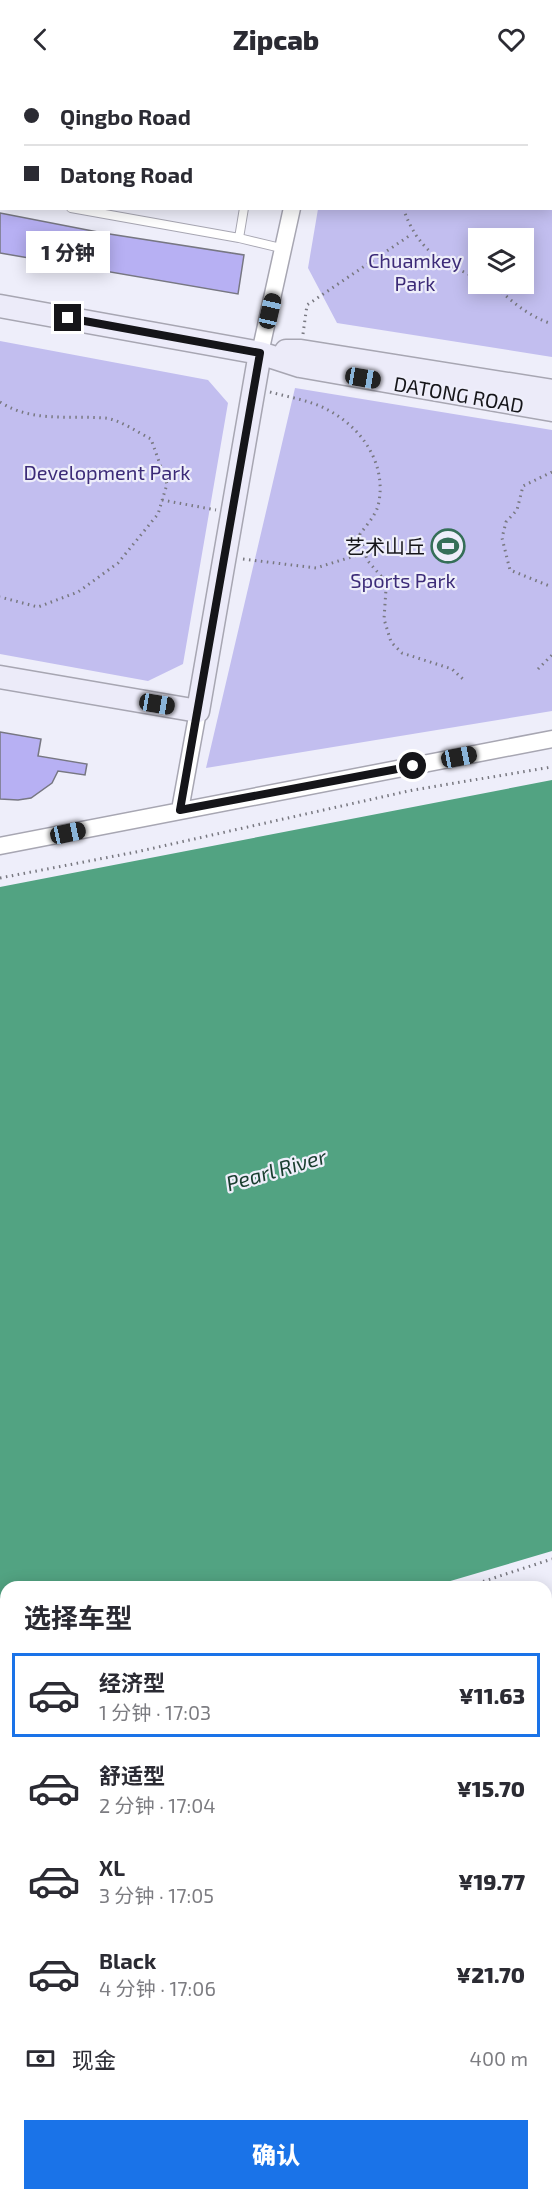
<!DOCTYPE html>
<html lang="zh">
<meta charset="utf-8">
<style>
:root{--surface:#fff;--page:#f7f7f7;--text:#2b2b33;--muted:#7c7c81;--line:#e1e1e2;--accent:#1a73e8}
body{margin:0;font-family:"Exo 2","Noto Sans SC",sans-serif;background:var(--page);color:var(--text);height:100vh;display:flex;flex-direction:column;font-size:22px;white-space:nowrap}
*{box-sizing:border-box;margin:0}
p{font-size:20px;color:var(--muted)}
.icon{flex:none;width:33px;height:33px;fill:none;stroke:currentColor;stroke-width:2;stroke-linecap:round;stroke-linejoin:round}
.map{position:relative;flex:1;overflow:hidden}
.details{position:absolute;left:0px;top:1503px;width:552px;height:620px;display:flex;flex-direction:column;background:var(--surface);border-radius:18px 18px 0 0;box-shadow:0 3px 15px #0003}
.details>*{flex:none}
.guide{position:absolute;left:0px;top:0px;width:552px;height:132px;box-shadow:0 3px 15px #0003;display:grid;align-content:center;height:132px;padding:0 24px;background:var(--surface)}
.fabs{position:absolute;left:468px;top:150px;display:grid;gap:12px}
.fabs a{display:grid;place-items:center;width:66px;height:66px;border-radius:0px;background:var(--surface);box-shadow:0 3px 15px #0003;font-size:30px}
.end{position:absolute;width:27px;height:27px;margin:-14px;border:8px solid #151519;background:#fff;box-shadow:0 0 0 3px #fff}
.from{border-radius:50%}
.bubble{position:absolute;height:42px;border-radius:0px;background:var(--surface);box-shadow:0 3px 15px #0003;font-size:20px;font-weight:800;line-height:42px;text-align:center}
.car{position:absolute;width:18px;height:36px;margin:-18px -9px;border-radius:8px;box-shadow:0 0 4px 2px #0007;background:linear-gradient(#222 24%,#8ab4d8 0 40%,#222 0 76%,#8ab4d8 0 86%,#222 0)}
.guide b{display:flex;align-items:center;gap:21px;height:57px;font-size:22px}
.guide b+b{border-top:2px solid var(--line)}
.guide i{width:15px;height:15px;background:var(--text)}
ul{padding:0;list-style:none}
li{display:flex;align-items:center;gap:18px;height:84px;margin:0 12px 9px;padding:0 12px;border:3px solid transparent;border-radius:0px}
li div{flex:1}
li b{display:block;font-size:22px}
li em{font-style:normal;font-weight:800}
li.active{border-color:var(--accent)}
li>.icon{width:54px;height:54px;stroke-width:1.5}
h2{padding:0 24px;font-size:27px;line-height:72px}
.pay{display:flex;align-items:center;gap:15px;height:66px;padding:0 24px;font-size:22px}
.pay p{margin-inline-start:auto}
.action{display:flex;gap:12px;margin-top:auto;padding:12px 24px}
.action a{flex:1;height:69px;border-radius:0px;background:var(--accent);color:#fff;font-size:24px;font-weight:800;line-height:69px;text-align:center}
header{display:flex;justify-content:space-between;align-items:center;height:78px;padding:0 24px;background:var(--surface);font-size:27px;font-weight:800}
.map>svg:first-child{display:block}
</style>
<header><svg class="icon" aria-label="back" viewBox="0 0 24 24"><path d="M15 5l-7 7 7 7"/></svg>Zipcab<svg class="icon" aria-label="heart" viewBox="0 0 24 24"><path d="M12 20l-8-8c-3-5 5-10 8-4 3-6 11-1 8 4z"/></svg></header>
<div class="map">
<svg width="552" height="2122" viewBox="0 0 552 2122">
<rect width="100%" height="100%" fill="#eeeefa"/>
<path fill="#c2beef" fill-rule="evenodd" d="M341,0H552V279L337,245L308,190L318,131L550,130V2ZM524,160V206H478V160Z
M0,263L208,302L228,325L183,586L148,603L0,576Z
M295,310L552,352V633L206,690Z
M0,1750H6V1804H0Z"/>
<path fill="#52a382" d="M552,702V1473L430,1509H6V1597H0V809Z"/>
<path fill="#b7b0f3" stroke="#777782" stroke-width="1.5" d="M0,135L103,155L244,177L238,216L0,175Z
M0,654L41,661L38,678L87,686L85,697L58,693L52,705L31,720L18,722L0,721Z"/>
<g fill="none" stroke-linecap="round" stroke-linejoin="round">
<g stroke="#a7a6b2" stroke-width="10">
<path id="service" d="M266,2V0
M0,118L2,119
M71,130L239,160L244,130
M239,160L285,171"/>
</g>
<g stroke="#a7a6b2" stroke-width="19">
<path id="minor" d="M315,2V0
M260,275L292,130
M180,732L198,633
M0,768L552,661
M317,2116V2122
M334,2116L340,2122"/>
</g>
<g stroke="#a7a6b2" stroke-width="23">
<path id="tertiary" d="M546,2115L547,2122
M529,2116L530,2122"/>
</g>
<g stroke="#a7a6b2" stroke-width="25">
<path id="secondary" d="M0,228L260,275L300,288L552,332
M286,273H301L552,313
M0,599L198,633L260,275
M546,1806L552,1802
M546,1847L552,1843
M0,2062H6
M0,2095L6,2094"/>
</g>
<path stroke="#787880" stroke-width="3" stroke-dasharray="1.5 4.5" stroke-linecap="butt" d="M396,2L397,0
M403,130C418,172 439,184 478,200
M493,206C511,223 528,238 552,246
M303,256L307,227L412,156
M270,314C288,319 308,322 324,330C362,348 388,387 378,428C375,438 366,448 360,456L367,482L381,498L386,511L384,541L391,564L402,575L452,591L465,603
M0,324C33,345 68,337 104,340C119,341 137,354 151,361L167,406L158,436L118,485L78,514L38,529L0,519
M552,394L523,408L517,432L506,444L502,460L510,492L552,509
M162,422L216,432
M243,481L316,490L364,475
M538,591L552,577
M0,800L136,774L413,712L552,689
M466,1509L552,1481
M0,1607H6"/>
<use href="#service" stroke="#fff" stroke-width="8"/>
<use href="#minor" stroke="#fff" stroke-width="16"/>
<use href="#tertiary" stroke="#fff" stroke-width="21"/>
<use href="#secondary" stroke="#ecebf9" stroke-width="22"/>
</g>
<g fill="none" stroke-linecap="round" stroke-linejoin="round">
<path stroke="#151519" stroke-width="8" d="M68,240L260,275L180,732L413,688"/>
</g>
<defs>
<g id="stadium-ring" transform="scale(1.725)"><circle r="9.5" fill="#eeeefa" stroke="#356f58" stroke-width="1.5"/><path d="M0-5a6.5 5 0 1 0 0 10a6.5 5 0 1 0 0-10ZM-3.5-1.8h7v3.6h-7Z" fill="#356f58"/></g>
</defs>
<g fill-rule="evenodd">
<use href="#stadium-ring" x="448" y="468"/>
</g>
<g text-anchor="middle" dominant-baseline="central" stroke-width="4.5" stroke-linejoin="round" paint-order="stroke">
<g font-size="20" fill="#3c2b78" stroke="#eeeefa">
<text x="415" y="182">Chuamkey<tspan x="415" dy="23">Park</tspan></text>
<text x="107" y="394">Development Park</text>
<text x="403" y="502">Sports Park</text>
</g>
<g font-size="20" fill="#151519" stroke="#eeeefa">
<text transform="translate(459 316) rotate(10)">DATONG ROAD</text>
</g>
<g font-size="20" fill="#151519" stroke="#eeeefa" text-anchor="end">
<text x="425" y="468">艺术山丘</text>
</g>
<g font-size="21" font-style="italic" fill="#183d2e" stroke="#eeeefa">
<text transform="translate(276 1091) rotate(-16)">Pearl River</text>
</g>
</g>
</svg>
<div class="fabs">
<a><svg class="icon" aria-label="layers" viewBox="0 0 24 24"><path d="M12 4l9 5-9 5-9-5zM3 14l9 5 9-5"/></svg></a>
</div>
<i class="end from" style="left:413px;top:688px"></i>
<i class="end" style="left:68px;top:240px"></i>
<div class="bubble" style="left:26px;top:153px;width:84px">1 分钟</div>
<i class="car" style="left:270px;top:233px;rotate:13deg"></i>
<i class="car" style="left:363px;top:300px;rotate:100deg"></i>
<i class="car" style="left:157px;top:626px;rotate:100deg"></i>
<i class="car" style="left:459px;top:679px;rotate:79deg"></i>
<i class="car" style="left:68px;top:755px;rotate:78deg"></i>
<div class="guide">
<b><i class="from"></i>Qingbo Road</b>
<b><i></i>Datong Road</b>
</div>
<section class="details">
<h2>选择车型</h2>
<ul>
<li class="active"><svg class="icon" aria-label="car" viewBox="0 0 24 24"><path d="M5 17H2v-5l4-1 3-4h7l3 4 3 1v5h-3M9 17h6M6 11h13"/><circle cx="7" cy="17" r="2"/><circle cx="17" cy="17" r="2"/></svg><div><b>经济型</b><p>1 分钟 · 17:03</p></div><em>¥11.63</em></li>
<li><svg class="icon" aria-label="car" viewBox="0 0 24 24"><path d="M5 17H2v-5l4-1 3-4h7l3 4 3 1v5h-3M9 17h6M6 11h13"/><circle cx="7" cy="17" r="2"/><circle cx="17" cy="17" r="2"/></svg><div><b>舒适型</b><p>2 分钟 · 17:04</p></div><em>¥15.70</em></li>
<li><svg class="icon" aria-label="car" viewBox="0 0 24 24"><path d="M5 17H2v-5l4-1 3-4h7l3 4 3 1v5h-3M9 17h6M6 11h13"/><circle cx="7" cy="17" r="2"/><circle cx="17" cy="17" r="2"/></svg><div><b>XL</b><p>3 分钟 · 17:05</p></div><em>¥19.77</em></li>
<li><svg class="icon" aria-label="car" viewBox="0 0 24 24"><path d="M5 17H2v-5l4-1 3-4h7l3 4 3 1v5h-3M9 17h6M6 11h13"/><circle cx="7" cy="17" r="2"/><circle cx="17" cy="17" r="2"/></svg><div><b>Black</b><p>4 分钟 · 17:06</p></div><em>¥21.70</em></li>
</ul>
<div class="pay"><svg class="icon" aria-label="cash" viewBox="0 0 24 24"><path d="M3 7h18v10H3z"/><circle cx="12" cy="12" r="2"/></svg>现金<p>400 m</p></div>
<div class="action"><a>确认</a></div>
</section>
</div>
